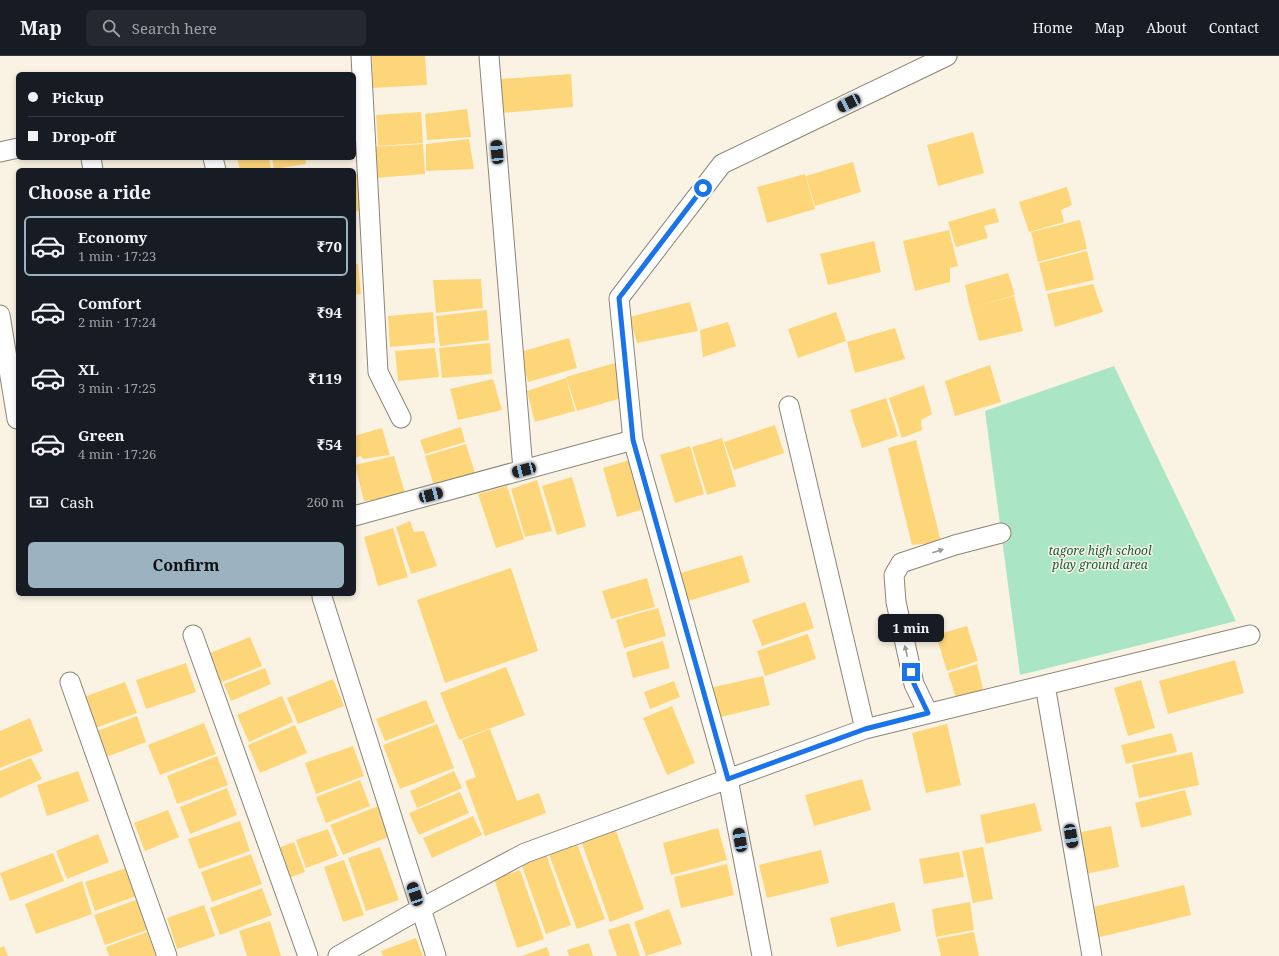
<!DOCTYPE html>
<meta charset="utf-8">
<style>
:root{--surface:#171b24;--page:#242831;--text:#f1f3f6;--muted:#9ea1a6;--line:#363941;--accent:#9bb2c1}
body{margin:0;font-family:"Noto Serif",serif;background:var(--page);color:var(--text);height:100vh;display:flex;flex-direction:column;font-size:15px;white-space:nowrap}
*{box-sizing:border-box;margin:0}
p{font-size:13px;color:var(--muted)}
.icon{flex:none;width:22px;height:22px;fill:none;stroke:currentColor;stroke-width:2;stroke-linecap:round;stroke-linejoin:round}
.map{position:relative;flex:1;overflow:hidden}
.panel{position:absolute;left:16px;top:112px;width:340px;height:428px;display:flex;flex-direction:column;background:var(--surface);border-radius:6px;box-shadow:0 2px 6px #0003}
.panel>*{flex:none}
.guide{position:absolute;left:16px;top:16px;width:340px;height:88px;border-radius:6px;box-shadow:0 2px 6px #0003;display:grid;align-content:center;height:88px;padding:0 12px;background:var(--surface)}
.end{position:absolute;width:18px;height:18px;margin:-9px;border:5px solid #1a73e8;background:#fff;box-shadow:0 0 0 2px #fff}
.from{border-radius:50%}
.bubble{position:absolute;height:28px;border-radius:6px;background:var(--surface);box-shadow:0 2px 6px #0003;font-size:13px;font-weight:700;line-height:28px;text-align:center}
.car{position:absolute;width:12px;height:24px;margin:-12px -6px;border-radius:5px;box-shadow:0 0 3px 1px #0007;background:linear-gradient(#222 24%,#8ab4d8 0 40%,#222 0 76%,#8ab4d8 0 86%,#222 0)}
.guide b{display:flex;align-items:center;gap:14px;height:38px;font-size:15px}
.guide b+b{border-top:1px solid var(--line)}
.guide i{width:10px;height:10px;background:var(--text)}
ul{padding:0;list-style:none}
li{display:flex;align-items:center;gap:12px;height:60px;margin:0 8px 6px;padding:0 4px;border:2px solid transparent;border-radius:6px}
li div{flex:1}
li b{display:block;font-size:15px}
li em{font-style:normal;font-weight:700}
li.on{border-color:var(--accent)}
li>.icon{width:36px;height:36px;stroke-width:1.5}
h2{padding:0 12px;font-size:18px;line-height:48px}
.pay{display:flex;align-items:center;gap:10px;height:44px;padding:0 12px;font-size:15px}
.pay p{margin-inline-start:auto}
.primary-button{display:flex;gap:8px;margin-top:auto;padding:8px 12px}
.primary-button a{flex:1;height:46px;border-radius:6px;background:var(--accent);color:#111;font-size:16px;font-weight:700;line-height:46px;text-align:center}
header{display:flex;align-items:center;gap:24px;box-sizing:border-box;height:56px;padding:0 20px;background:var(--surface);border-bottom:1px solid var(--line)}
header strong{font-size:19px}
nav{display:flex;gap:22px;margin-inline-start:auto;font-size:14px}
.search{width:280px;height:36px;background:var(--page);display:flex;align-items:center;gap:10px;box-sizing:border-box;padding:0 14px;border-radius:6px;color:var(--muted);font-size:15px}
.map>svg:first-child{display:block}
</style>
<header>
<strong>Map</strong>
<div class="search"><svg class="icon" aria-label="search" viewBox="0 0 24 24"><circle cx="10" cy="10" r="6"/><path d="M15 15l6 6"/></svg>Search here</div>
<nav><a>Home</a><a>Map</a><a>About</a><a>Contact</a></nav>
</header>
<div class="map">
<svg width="1279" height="900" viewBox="0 0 1279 900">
<rect width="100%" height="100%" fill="#faf3e3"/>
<path fill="#aae6c5" d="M1114,310L1236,565L1020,619L985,355Z"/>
<path fill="#fed67a" d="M372,0H425L427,29L373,32Z
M571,18L573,51L501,57L499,23Z
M467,53L471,81L427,84L425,58Z
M421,56L423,87L378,90L376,59Z
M973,76L984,117L938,130L927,89Z
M469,83L474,113L426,115V88Z
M423,88L425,118L375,122L372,91Z
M237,102H269L271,114H240Z
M272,102H305L306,108L274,113Z
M853,106L861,136L815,150L806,120Z
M354,118H359L361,155H354Z
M805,118L815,153L767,167L757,131Z
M1067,131L1072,149L1061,154L1064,166L1029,176L1019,146Z
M995,152L999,166L984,170L988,182L956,191L948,166Z
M1080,164L1087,193L1038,206L1031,176Z
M949,174L958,210L950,212V226L915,235L903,185Z
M874,185L881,216L828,229L820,198Z
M1087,195L1094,224L1046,235L1039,207Z
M354,208H358L361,238L354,239Z
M1008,217L1015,239L980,249L1014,240L1023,275L979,285L970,252L965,229Z
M481,223L483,252L436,257L433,224Z
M1093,228L1103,256L1055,271L1047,238Z
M690,246L698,275L637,287L629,261Z
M487,254L489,284L440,290L436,260Z
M433,256L435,287L390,291L388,260Z
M836,256L846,285L798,302L788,273Z
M728,266L736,290L703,301L700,274Z
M895,272L905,303L855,317L847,286Z
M569,282L577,312L528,326L520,296Z
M490,287L492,318L442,322L439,292Z
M435,292L439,321L398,325L395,295Z
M615,307L625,341L577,355L566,321Z
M990,309L1001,346L955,360L945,325Z
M566,322L575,355L535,366L527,335Z
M493,323L502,354L458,364L450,333Z
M924,329L932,358L921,364L922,374L902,382L889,342Z
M886,342L898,380L862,392L850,354Z
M775,369L784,397L734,414L724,386Z
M461,371L465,386L425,398L420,384Z
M382,372L390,399L363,403L361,400L354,402V380Z
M722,382L736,430L707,439L692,391Z
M916,384L941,486L912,489L888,392Z
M466,388L475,417L434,430L425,400Z
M690,390L704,438L675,447L660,399Z
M394,400L406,440L364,445L355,409Z
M633,403L647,452L617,461L603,412Z
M572,421L586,470L557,479L542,430Z
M537,424L552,475L525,481L511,433Z
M507,430L524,483L496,492L478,438Z
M410,465L414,476L424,475L437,510L411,518L396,471Z
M393,472L408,521L378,530L364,481Z
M742,499L750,526L682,547L674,519Z
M511,512L538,595L445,627L417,544Z
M647,522L655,551L611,563L602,535Z
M805,546L814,572L762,590L752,564Z
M658,552L666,580L624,592L616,564Z
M967,570L978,605L947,615L936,579Z
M808,578L816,603L765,620L757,595Z
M250,581L262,610L217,628L205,599Z
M663,585L670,612L633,622L626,596Z
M1235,604L1244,637L1168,658L1159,625Z
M186,607L196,636L146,653L136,624Z
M977,608L984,637L956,642L948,617Z
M506,611L525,659L459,684L440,637Z
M265,612L271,628L231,645L224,628Z
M763,620L770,649L717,662L710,632Z
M333,623L344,650L298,668L287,642Z
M1141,624L1155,672L1128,680L1114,632Z
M674,625L680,641L650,653L644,636Z
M125,626L137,657L93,673L81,642Z
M282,640L293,666L249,686L237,659Z
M426,644L435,666L385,685L376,663Z
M672,650L695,707L667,719L643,662Z
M137,660L146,686L106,701L97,675Z
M30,662L43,695L0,712V675Z
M204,667L216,698L160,719L148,689Z
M437,668L454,712L400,733L383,689Z
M947,668L961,729L926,737L912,677Z
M295,669L307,697L260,717L248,689Z
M490,673L517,745L539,737L546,757L485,780L465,725L476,721L462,684Z
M1172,677L1177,696L1126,708L1121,689Z
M353,690L364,720L316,738L305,707Z
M1192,696L1199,729L1139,742L1132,709Z
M217,700L228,729L177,748L167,720Z
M31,702L42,723L0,742V715Z
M78,715L89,745L47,760L37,729Z
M454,715L462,732L417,752L410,735Z
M862,723L871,754L814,770L805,739Z
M360,724L370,750L326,767L316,741Z
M227,732L237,759L190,778L180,751Z
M1185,734L1192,759L1141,772L1135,747Z
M460,736L469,757L419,779L409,757Z
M1035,747L1042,775L986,788L980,759Z
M381,749L393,779L343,799L330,769Z
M168,754L179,781L145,795L134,767Z
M473,760L482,779L432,802L423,782Z
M240,765L250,795L199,813L188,783Z
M1111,770L1119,811L1085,818L1077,777Z
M615,772L644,853L610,866L581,785Z
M718,772L727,804L671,819L663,787Z
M328,773L338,800L306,812L296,784Z
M98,778L109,806L67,823L56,795Z
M576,785L605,863L577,873L548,796Z
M294,786L305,816L283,824L273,794Z
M380,791L399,844L366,855L348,802Z
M983,791L993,843L973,847L962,795Z
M821,794L829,827L767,842L759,809Z
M959,796L964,821L924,828L919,803Z
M53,797L64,825L10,845L0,817Z
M251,798L262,828L212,846L201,816Z
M546,798L571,869L546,878L521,807Z
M344,804L364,859L343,866L324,811Z
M727,808L734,839L681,852L674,821Z
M126,812L136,840L95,855L85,826Z
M520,814L544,883L517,892L494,823Z
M82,825L92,858L36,878L25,848Z
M1184,829L1191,859L1096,882L1089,852Z
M262,832L272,859L220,879L210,852Z
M136,844L147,874L105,889L94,859Z
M894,846L901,875L837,891L830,862Z
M970,846L974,874L936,881L932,853Z
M204,849L215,880L177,893L167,862Z
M669,853L682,888L646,900L634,866Z
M270,865L281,900H247L239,875Z
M629,867L640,900H617L608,874Z
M147,876L156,900H109L106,891Z
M974,876L979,900H941L937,883Z
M416,882L423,900H383L381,895Z
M589,887L593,900H569L567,894Z
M4,890L8,900H0V892Z
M547,891L550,900H522Z"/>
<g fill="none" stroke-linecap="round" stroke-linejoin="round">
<g stroke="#8b8576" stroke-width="21">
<path id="street" d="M361,0L378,316L401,362
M489,0L523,414
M0,96L18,92
M91,102L93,114
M213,102L216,114
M0,259L17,363
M789,350L865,673
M633,384L728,723L762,900
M354,460L633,384L619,242L722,108L947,0
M322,538V541L436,900
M193,579L308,900
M70,626L167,900
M1045,629L1092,900
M928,657L914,628L896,546L894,519L901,507L955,489L1001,477
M338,900L420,853L525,797L865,673L1250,579"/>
</g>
<use href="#street" stroke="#fff" stroke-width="19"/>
</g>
<defs><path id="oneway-solid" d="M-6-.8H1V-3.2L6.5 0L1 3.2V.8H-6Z"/></defs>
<g fill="#9c9b99">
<use href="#oneway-solid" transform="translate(938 495) rotate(-17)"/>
<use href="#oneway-solid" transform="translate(906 595) rotate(-103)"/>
</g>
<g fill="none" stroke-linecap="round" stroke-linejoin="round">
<path stroke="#1a73e8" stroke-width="5" d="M703,132L619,242L633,384L728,723L865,673L928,657L914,628L911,616"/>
</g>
<g text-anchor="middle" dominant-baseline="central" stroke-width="3" stroke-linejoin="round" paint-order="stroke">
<g font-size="12" font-style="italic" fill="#115f3f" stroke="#faf3e3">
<text x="1100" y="494">tagore high school<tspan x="1100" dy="14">play ground area</tspan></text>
</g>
</g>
</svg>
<i class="end from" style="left:703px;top:132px"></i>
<i class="end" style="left:911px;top:616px"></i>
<div class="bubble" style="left:878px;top:558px;width:66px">1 min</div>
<i class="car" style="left:849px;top:47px;rotate:244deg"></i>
<i class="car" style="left:497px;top:96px;rotate:355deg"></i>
<i class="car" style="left:524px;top:414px;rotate:255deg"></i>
<i class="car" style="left:431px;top:439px;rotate:75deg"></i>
<i class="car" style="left:1071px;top:780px;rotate:170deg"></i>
<i class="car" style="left:740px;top:784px;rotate:350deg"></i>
<i class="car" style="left:415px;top:838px;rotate:342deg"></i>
<div class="guide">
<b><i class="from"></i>Pickup</b>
<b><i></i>Drop-off</b>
</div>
<section class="panel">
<h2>Choose a ride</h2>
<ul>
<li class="on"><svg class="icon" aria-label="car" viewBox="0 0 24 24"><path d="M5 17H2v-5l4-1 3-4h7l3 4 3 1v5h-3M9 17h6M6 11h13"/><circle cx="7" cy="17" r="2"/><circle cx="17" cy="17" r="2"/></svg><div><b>Economy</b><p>1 min · 17:23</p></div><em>₹70</em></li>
<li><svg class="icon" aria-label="car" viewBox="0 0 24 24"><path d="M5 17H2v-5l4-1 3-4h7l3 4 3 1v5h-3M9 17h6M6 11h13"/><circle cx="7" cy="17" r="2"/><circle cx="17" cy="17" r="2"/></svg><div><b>Comfort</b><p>2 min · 17:24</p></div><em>₹94</em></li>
<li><svg class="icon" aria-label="car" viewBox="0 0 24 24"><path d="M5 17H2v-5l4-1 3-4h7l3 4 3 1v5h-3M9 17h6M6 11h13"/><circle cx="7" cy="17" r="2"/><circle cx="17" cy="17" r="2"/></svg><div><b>XL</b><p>3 min · 17:25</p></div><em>₹119</em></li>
<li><svg class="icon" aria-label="car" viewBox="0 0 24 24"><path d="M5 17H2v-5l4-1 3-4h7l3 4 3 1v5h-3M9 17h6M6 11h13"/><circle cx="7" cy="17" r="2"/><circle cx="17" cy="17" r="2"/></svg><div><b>Green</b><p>4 min · 17:26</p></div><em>₹54</em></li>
</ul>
<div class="pay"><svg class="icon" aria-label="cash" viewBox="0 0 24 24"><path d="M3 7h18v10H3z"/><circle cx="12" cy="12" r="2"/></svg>Cash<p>260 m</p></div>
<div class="primary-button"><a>Confirm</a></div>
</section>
</div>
